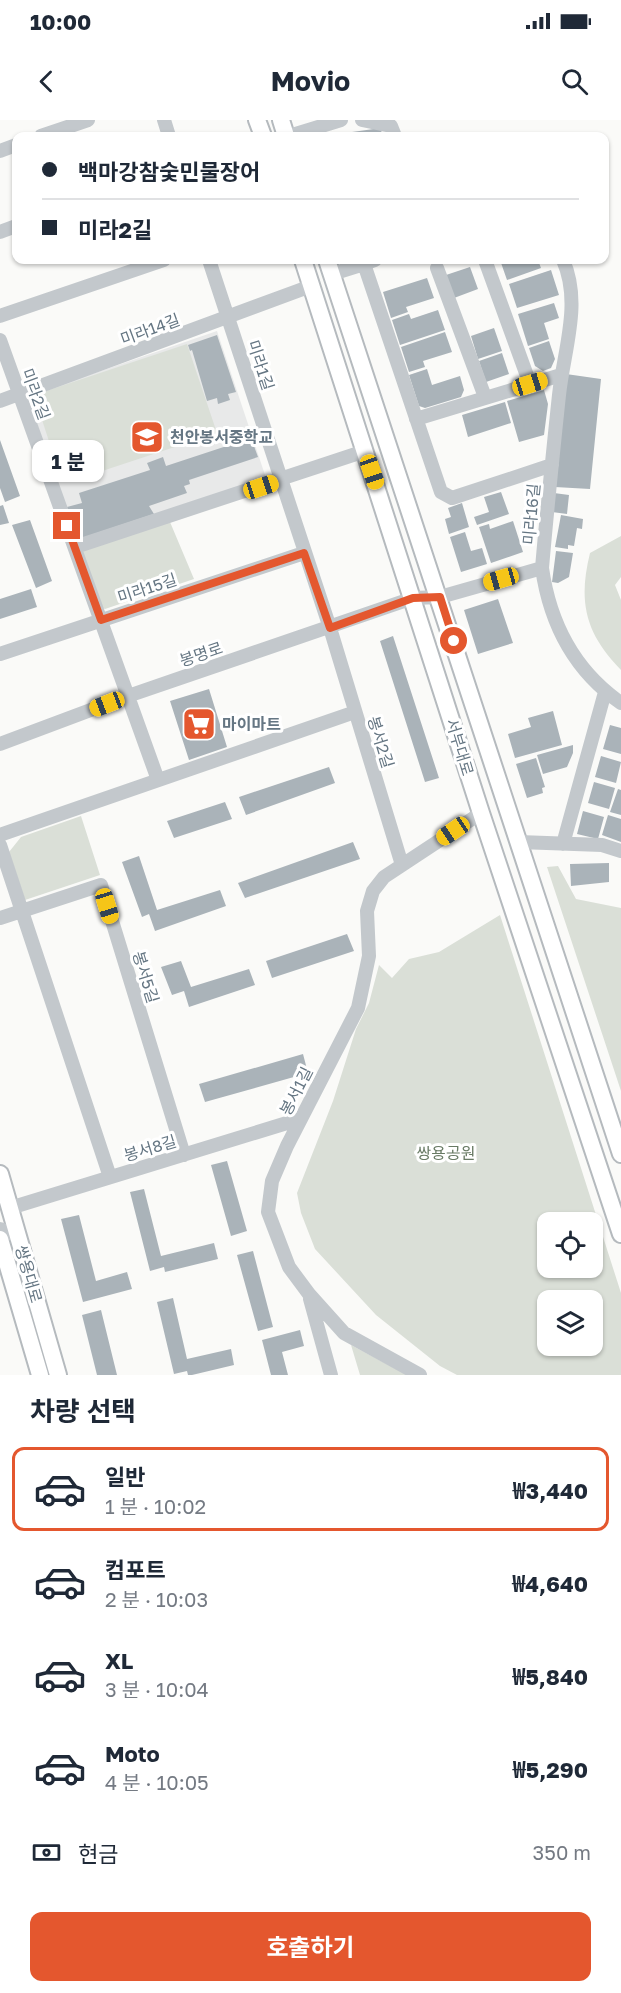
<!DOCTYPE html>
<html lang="ko">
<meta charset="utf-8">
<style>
:root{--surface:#fff;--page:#f6f6f7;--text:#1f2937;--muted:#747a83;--line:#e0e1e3;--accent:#e4572e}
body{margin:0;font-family:"Golos Text","Noto Sans KR",sans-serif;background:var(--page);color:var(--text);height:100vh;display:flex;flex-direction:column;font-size:22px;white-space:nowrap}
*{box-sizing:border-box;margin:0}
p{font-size:20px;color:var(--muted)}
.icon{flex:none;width:33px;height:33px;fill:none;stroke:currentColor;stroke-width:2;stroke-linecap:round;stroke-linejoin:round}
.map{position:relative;height:1255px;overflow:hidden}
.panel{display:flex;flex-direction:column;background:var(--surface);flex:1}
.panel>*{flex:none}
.banner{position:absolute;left:12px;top:12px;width:597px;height:132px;border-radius:12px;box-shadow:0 2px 4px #0004;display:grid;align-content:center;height:132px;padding:0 30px;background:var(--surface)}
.buttons{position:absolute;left:537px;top:1092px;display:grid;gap:12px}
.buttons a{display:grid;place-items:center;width:66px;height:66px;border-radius:12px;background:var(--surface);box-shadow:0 2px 4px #0004;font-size:30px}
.end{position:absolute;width:27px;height:27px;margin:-14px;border:8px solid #e4572e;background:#fff;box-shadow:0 0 0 3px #fff}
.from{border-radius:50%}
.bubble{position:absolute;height:42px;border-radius:12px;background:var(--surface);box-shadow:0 2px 4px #0004;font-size:20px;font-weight:700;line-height:42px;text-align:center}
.car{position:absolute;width:18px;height:36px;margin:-18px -9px;border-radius:8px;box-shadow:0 0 4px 2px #0007;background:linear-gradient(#f5c518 24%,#345 0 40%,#f5c518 0 76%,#345 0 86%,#f5c518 0)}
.banner b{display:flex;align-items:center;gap:21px;height:57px;font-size:22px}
.banner b+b{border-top:2px solid var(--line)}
.banner i{width:15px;height:15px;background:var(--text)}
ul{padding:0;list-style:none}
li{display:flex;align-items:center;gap:18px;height:84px;margin:0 12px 9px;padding:0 18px;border:3px solid transparent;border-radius:12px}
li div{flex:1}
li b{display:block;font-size:22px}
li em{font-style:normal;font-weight:700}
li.on{border-color:var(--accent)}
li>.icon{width:54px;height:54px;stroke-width:1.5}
h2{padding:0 30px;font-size:27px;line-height:72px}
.pay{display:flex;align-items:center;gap:15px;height:66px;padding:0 30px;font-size:22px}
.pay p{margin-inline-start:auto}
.button{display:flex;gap:12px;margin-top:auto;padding:12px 30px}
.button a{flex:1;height:69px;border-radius:12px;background:var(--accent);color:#fff;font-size:24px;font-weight:700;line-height:69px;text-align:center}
.status{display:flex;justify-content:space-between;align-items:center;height:42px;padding:0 30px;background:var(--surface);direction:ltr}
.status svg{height:16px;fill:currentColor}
header{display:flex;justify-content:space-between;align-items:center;height:78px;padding:0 30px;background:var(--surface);font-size:27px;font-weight:700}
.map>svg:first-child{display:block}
</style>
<div class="status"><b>10:00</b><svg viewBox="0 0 49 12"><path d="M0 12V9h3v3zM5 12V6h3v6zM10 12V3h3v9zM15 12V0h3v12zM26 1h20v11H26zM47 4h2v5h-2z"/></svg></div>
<header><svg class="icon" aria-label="back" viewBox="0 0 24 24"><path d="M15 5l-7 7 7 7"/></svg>Movio<svg class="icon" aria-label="search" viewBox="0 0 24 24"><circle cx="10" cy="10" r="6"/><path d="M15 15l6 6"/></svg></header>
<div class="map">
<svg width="621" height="1255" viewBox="0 0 621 1255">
<rect width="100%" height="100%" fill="#fafaf8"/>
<path fill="#e8e9e9" d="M217,211L266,358L76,421L28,276Z"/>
<path fill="#dadfd7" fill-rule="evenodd" d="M187,224L217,313L69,362L62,341L56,343L34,275Z
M170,402L194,459L105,489L99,487L81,436L84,430Z
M621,416V457L615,465L621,480V550C585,513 578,482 590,433Z
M81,696L100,755L25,780L9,732L21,717Z
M558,746L576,779L621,788V971L547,747Z
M500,795L621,1173V1255H457L440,1246L376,1195L315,1129L301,1093L297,1073L333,981L356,909L369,883L379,845L392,858L409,839L439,832ZM548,1102H592V1148H548ZM548,1180H592V1226H548Z
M351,1225L407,1255H360Z"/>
<path fill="#aab3b9" d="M381,8L382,16H353L352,12Z
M500,140H538L541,148L507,160Z
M470,147L478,169L454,178L446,155Z
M551,150L559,175L517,188L509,164Z
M427,158L434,178L406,187L408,192L391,198L383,172Z
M554,183L559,198L544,203L549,219L528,226L518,194Z
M438,190L445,210L400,225L392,200L409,194L411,199Z
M494,208L502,231L478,239L471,216Z
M445,212L452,232L423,241L425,247L409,252L401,227Z
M217,215L236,272L228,274L230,280L218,284L217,278L207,281L192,230L190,231L188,225Z
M549,221L555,239L551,248L543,251L535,246L529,228Z
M502,233L509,254L486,262L479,241Z
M427,249L432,265L460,256L464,270L461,277L425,288L419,286L409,255Z
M566,254L601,259L590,369L555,367Z
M544,270L548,284L544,315L519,322L507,281Z
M505,282L511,303L468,317L462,295Z
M251,318L258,337L189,360L190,364L184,366L187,373L149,386L154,394L82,418L76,415L67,387L82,383L79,373L150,350L147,343L163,337L166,346Z
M0,320L20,376L5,382L0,368Z
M501,372L509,394L477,405L474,397L489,392L484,377Z
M554,373L569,375L567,394L552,392Z
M462,383L469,407L449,414L445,399L451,397L448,388Z
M3,385L9,403L0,405V386Z
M561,395L583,399L582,409L577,408L574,426L568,425V429L555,427Z
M30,400L52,461L36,468L12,405Z
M513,401L523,432L491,443L479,407L489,404L490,409Z
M465,412L471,431L482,428L487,444L461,452L450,417Z
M556,431L573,433L569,457L558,463L552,462Z
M31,469L37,487L0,499V479Z
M498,479L513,523L478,534L464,490Z
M393,516L439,658L425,662L380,521Z
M209,569L227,627L189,640L170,581Z
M553,591L562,625L515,638L508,614L531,607L528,598Z
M610,605L621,608V634L603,629Z
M573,625V633L567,647L543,654L537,635Z
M601,636L621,642L616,663L595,657Z
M536,638L545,667L542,668L543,673L527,678L516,644Z
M329,647L335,663L246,695L239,677Z
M594,662L615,668L609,689L588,683Z
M618,669L621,670V695L610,692Z
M225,682L232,699L174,718L167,701Z
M583,691L604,697L598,719L577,714Z
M608,695L621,699V722L602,715Z
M353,722L360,739L245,778L238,763Z
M139,736L157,790L220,770L226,786L155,811L149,794L142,797L122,742Z
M609,743V762L571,766L570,744Z
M347,814L354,831L272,858L266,841Z
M181,841L191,867L249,849L255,865L189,887L184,871L172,875L161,847Z
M303,934L308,953L205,982L199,964Z
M227,1041L247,1111L231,1116L211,1045Z
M144,1069L161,1136L214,1123L218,1139L165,1152L164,1147L150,1151L130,1072Z
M79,1095L96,1161L127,1152L132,1169L83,1182L61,1099Z
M253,1131L273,1207L258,1211L237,1135Z
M173,1178L187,1239L231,1229L234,1245L192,1255H188L187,1251L174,1254L157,1182Z
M101,1190L117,1255H97L82,1195Z
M300,1210L304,1226L282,1232L288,1255H271L262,1220Z"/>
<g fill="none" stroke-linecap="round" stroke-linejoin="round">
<g stroke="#b5babe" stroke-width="20">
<path id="major" d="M257,0L263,16
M281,0L286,16
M303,140L481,693L621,1114
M327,140L621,1034
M0,1054L58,1255
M0,1119L40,1255"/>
</g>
<path stroke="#c3c8cc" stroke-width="14" d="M164,0L169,16
M362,0L391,6L395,16
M41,16L88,0
M289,16L341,0
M0,31L16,25
M0,112L16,106
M209,140L330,508L402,745
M375,140L364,144L441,372L452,378L552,345
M485,140L530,264
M437,148L485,277
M332,154L364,144
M0,196L164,140
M0,220L158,660
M0,281L311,166
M416,299L561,255
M75,427L365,331
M542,448C550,504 575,551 621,583
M0,534L304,433
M0,624L128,576L413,478L440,477L542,448C547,390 553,332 559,275C564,229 582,183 563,140
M0,715L355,592
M519,722L602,725L621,731
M563,724L605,572
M0,725L110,1057
M0,798L101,765L184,1035
M10,1088L300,999
M0,1109L18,1116
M310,1179L331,1255
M420,1255L344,1213L309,1174L289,1147L268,1092L272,1061L287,1026L358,888L369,836L367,791L373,771L384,757L481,693"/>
<use href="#major" stroke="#fff" stroke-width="16"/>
</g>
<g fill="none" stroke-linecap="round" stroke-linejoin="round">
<path stroke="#e4572e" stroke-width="8" d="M67,406L101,500L304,433L330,508L413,478L440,477L454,521"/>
</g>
<defs>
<g id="school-square" transform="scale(1.725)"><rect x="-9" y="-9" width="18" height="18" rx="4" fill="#e4572e" stroke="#fff"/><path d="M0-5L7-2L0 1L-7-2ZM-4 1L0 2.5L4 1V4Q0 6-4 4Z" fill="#fff"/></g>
<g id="supermarket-square" transform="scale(1.725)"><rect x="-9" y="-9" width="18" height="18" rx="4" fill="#e4572e" stroke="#fff"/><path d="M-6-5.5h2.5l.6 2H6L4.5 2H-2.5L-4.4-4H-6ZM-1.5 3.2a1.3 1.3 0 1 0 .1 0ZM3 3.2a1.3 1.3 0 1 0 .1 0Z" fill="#fff"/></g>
</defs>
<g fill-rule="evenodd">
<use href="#school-square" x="147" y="317"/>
<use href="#supermarket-square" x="199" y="604"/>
</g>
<g text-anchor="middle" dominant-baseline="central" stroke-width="6" stroke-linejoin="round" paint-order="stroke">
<g font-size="16" fill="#657683" stroke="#fff">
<text transform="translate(150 209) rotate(-20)">미라14길</text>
<text transform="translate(261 245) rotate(72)">미라1길</text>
<text transform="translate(36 274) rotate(70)">미라2길</text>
<text transform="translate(531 394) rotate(-85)">미라16길</text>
<text transform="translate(147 468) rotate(-18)">미라15길</text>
<text transform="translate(201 534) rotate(-19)">봉명로</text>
<text transform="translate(381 622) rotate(73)">봉서2길</text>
<text transform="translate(460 627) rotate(73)">서부대로</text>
<text transform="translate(146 857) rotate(73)">봉서5길</text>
<text transform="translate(296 971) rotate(-63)">봉서1길</text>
<text transform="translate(150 1028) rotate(-17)">봉서8길</text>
<text transform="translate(29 1154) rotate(74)">쌍용대로</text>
</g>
<g font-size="16" font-weight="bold" fill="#657683" stroke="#fff" text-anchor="start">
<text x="170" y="317">천안봉서중학교</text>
<text x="222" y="604">마이마트</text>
</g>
<g font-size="16" fill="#687a64" stroke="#fff">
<text x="446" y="1033">쌍용공원</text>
</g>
</g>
</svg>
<div class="buttons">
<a><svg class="icon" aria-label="locate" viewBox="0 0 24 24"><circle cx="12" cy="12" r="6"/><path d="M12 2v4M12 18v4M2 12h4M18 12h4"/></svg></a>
<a><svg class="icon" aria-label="layers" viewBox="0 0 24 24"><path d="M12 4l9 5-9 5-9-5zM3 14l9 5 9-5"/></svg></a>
</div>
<i class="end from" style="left:454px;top:521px"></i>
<i class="end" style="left:67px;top:406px"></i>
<div class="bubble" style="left:32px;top:320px;width:72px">1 분</div>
<i class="car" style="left:530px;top:264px;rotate:73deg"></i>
<i class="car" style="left:372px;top:352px;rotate:161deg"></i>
<i class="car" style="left:261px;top:367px;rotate:72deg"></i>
<i class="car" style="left:501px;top:459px;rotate:254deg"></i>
<i class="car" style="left:107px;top:584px;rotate:249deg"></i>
<i class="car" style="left:453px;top:711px;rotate:236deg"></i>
<i class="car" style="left:107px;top:786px;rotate:163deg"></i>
<div class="banner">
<b><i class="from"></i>백마강참숯민물장어</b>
<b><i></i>미라2길</b>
</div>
</div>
<section class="panel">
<h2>차량 선택</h2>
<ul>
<li class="on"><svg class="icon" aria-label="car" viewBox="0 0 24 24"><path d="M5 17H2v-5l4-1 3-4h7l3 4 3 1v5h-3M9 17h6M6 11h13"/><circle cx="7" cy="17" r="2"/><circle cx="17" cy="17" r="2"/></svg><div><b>일반</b><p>1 분 · 10:02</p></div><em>₩3,440</em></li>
<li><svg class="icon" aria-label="car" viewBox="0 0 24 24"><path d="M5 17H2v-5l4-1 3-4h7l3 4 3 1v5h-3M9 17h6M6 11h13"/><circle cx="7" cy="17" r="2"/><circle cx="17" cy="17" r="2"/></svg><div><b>컴포트</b><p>2 분 · 10:03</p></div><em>₩4,640</em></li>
<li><svg class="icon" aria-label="car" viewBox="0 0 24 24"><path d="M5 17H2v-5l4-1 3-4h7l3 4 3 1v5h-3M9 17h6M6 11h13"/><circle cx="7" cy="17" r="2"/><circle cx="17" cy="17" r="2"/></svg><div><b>XL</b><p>3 분 · 10:04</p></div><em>₩5,840</em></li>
<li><svg class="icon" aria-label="car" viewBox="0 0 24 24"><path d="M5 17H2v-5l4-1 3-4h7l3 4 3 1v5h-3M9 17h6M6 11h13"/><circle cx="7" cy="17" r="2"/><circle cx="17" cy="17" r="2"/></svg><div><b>Moto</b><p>4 분 · 10:05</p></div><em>₩5,290</em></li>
</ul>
<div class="pay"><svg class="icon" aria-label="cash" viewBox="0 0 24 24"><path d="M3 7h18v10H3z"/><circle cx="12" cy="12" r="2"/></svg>현금<p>350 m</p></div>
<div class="button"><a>호출하기</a></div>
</section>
